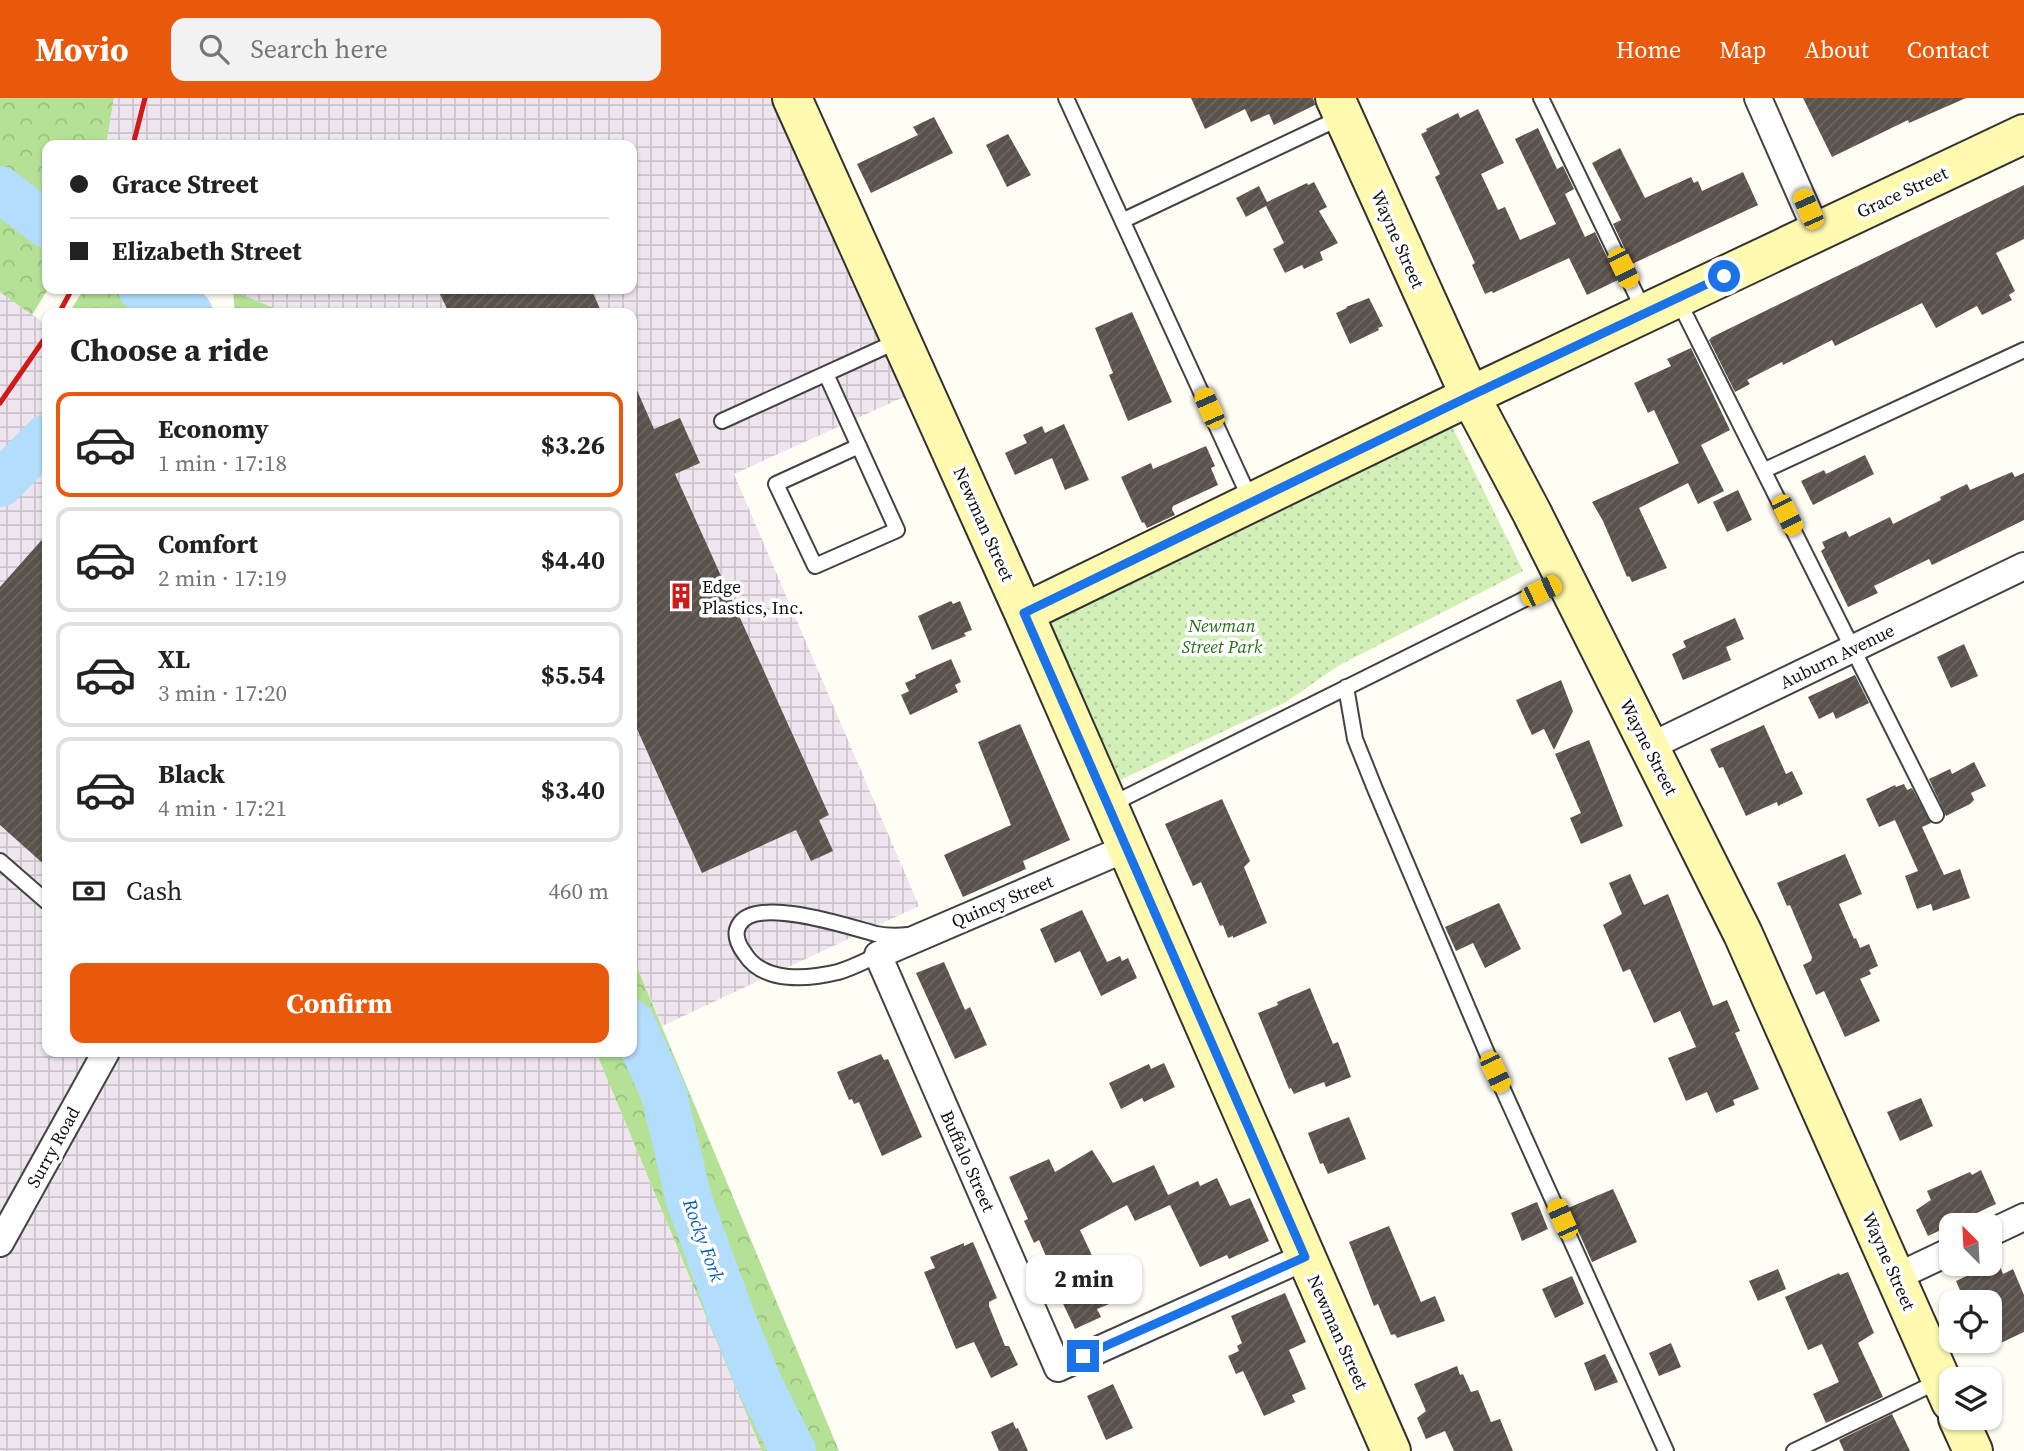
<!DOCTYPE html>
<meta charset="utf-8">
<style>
:root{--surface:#fff;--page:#f2f2f2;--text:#222;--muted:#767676;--line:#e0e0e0;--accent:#ea580c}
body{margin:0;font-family:"Source Serif 4",serif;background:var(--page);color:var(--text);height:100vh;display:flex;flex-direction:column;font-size:26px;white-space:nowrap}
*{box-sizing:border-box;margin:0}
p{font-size:23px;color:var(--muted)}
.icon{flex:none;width:38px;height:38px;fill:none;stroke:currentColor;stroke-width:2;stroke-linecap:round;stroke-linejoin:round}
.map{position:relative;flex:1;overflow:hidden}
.details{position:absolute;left:42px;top:210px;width:595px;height:749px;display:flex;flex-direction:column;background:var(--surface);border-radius:14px;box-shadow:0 2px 5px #0004}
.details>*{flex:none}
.banner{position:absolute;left:42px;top:42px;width:595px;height:154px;border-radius:14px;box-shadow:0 2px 5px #0004;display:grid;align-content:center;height:154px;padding:0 28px;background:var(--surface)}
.needle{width:46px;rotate:336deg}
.tools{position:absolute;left:1939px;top:1115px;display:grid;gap:14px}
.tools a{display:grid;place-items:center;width:63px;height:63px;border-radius:14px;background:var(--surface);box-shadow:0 2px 5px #0004;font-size:35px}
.end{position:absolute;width:32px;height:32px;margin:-16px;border:9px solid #1a73e8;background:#fff;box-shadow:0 0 0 4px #fff}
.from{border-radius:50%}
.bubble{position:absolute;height:49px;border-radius:14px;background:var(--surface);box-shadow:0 2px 5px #0004;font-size:23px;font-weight:700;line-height:49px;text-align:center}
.car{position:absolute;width:21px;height:42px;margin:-21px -10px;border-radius:9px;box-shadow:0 0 5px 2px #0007;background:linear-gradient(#f5c518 24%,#345 0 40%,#f5c518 0 76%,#345 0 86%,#f5c518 0)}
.banner b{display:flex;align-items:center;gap:24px;height:66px;font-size:26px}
.banner b+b{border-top:2px solid var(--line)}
.banner i{width:18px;height:18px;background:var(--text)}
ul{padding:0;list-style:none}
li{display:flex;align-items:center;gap:21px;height:105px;margin:0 14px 10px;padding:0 14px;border:4px solid var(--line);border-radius:14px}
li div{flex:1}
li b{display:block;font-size:26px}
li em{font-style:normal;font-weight:700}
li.on{border-color:var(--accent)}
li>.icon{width:63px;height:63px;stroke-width:1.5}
h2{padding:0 28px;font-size:32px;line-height:84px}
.pay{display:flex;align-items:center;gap:18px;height:77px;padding:0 28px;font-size:26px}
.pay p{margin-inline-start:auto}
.primary-button{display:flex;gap:14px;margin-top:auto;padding:14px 28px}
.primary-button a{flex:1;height:80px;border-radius:14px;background:var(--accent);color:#fff;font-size:28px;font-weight:700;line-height:80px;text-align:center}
header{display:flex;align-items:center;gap:42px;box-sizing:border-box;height:98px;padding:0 35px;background:var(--accent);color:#fff}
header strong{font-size:33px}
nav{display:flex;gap:38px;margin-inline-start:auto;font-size:24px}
.search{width:490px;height:63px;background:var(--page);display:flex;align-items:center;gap:18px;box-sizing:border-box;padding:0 24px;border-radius:14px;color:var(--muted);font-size:26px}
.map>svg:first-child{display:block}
</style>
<header>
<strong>Movio</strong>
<div class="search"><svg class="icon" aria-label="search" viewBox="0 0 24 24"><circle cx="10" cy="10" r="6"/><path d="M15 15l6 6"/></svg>Search here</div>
<nav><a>Home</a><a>Map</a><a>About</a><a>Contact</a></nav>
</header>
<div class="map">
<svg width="2024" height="1353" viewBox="0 0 2024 1353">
<defs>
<pattern id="industrial-grid" width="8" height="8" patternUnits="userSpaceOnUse" patternTransform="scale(1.75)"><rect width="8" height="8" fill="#efe5ef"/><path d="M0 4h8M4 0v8" fill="none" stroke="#ccc3cc"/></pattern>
<pattern id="forest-crowns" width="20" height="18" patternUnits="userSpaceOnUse" patternTransform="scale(1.75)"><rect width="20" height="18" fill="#b4e196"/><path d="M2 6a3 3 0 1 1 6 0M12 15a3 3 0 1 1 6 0" fill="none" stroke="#9ac080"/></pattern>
<pattern id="park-dots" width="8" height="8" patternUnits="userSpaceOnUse" patternTransform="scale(1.75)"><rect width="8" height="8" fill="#d2efb8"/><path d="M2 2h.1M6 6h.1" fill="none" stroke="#b3cc9d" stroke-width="1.8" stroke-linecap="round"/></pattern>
<pattern id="building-hatch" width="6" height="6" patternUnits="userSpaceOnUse" patternTransform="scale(1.75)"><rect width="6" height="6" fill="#5a524b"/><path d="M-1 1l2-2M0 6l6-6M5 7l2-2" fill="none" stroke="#6d6661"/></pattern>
</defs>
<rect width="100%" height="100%" fill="#fffdf4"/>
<path fill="url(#industrial-grid)" d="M114,0H771L904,299L734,376L919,808L662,928L632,857V215H286L228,191H632V47H106Z
M0,194L47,227V954H596L762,1353H0Z"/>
<path fill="url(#forest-crowns)" d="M0,0H114L106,47H47L48,191L32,217L0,194Z
M84,191H170L172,215H69Z
M233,193L286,215H235Z
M632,857L839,1353H762L596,954H632Z"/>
<path fill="url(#park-dots)" d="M1451,326L1523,473L1338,568L1286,604L1118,683L1046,526Z"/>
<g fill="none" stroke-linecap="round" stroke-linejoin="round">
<path stroke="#b3ddfc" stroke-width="46" d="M0,91L47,127
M141,191L190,215
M0,386L47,339
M632,925L664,996L689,1102L733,1222L760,1287L793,1353"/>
</g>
<path fill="url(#building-hatch)" d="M1191,0H1313L1315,7L1274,27L1269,16L1251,24L1245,11L1205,31Z
M1803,0H1966L1909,25L1908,22L1832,59Z
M1478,11L1504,65L1481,76L1498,112L1505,109L1520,142L1556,126L1515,41L1538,30L1557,71L1563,68L1574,91L1565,96L1585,139L1595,134L1618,182L1587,197L1569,160L1493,195L1492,193L1485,196L1472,167L1475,165L1435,79L1440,76L1421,36L1427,33L1426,31L1458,15L1460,20Z
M934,19L953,55L871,95L857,66L918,37L913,29Z
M1008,36L1031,77L1007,89L986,47Z
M1620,50L1645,100L1691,79L1694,85L1698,83L1702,93L1743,74L1758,107L1632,166L1613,126L1621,122L1592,65Z
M1314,84L1327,109L1319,113L1338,145L1320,154L1323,162L1304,171L1302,167L1285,175L1273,151L1284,145L1266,108L1246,119L1236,100L1259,88L1267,104L1307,85L1308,87Z
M2024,87V141L1996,155L2015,193L2009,197L2012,202L1982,217L1977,208L1936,230L1922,205L1835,248L1832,242L1783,267L1782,264L1747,282L1750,286L1735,294L1709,242L1712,239Z
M452,191H591L602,215H449L440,196Z
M1369,200L1383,228L1378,230L1379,232L1350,246L1336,215L1347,210L1346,209Z
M1132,214L1172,304L1128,323L1109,277L1113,275L1095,230Z
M1691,250L1730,332L1701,347L1724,393L1698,406L1688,385L1639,410L1667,470L1632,484L1629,478L1627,479L1603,423L1592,404L1679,365L1654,312L1648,315L1634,285L1671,268L1667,261Z
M632,281L654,331L680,320L700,365L675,376L829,717L819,722L833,753L811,763L796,732L702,775L632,620Z
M1064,326L1089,382L1065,392L1052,360L1015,377L1005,355L1027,345L1023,337L1042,328L1045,335Z
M1206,348L1215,368L1211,370L1218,387L1173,408L1172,411L1175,417L1147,430L1144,424L1142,425L1121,379L1151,365L1153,371Z
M1865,357L1874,376L1813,407L1801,383L1824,372L1826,376Z
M2012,374L2015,379L2024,375V422L1932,467L1929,461L1874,488L1878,495L1848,509L1821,453L1825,450L1822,444L1846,433L1849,439L1890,419L1893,426L1941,402L1940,399L1967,386L1970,392Z
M1738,392L1752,422L1727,434L1713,404Z
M47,436V769L0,727V489Z
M951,503L953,506L960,503L972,532L964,535L966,538L932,552L918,518Z
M1735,520L1744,541L1726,549L1731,562L1683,582L1672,556L1686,549L1683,543Z
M1964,546L1978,578L1951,590L1937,559Z
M951,561L961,584L955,587L958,594L910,617L901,597L909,593L905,585L916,580L915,577Z
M1855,577L1869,605L1836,621L1833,614L1819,621L1808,599Z
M1561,582L1573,613L1554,652L1544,631L1532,637L1516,602Z
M1020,626L1070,742L1023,763L1026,771L963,799L944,757L1011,727L978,644Z
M1764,627L1786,676L1792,673L1803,696L1778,708L1777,704L1746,718L1723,669L1719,670L1710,651Z
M1589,642L1623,728L1581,746L1570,720L1581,715L1555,656Z
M1974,664L1986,688L1971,695L1974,702L1970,706L1946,718L1929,681L1950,671L1952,676Z
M1904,686L1907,692L1912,690L1931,725L1922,729L1944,777L1960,771L1970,800L1933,813L1931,806L1917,811L1905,778L1918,773L1895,722L1879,729L1866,701L1895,687L1896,689Z
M1222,701L1250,763L1244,769L1267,825L1233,840V838L1228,840L1223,827L1220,828L1201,784L1193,788L1165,726Z
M1845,756L1862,796L1839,806L1854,841L1856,840L1860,850L1869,846L1878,868L1869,872L1871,876L1860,881L1880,923L1845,939L1824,893L1816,897L1803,867L1811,863L1812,859L1790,807L1787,808L1777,785Z
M1630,776L1644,807L1668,796L1713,908L1727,902L1740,933L1735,935L1759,991L1733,1002L1735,1007L1716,1015L1707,994L1686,1003L1668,960L1696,949L1680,913L1654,925L1630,871L1623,874L1603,827L1622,816L1609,785Z
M1499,805L1521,851L1485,870L1473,845L1456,853L1445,829Z
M1082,812L1107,864L1120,858L1122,863L1128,860L1137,880L1101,898L1080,853L1055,865L1040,831Z
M944,864L965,912L970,909L987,947L955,961L916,875Z
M1310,890L1333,946L1338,944L1351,979L1326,989L1324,984L1294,996L1291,990L1289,991L1258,915L1278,907L1277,904Z
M881,956L884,962L888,961L922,1039L882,1058L859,1004L854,1006L852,1001L849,1002L837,974Z
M1164,965L1175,989L1144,1004L1142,1000L1121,1011L1109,985L1149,966L1151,971Z
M1921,1000L1933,1028L1900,1043L1887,1014Z
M1349,1019L1366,1061L1328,1076L1323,1065L1320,1066L1308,1035Z
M1092,1052L1113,1085L1154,1067L1168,1097L1198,1083L1200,1088L1217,1080L1230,1108L1250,1100L1269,1143L1229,1161L1227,1157L1200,1169L1170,1107L1135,1123L1127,1107L1080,1132L1114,1204L1097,1211L1101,1219L1075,1231L1057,1193L1060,1191L1039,1142L1034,1145L1024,1123L1028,1121L1009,1079L1049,1061L1055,1074Z
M1981,1072L1996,1106L1928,1138L1916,1112L1931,1102L1927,1093L1970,1074L1972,1077Z
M1613,1091L1637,1144L1592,1164L1568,1110Z
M1537,1104L1548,1131L1522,1143L1511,1115Z
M1389,1128L1421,1204L1435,1198L1445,1223L1397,1240L1395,1236L1391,1237L1378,1206L1374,1208L1349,1144Z
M973,1144L997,1200L989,1204V1208L1005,1248H1009L1018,1267L991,1280L974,1244L956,1251L924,1174L935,1170L930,1159L964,1145V1148Z
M1996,1158L2003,1176L2013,1171L2024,1197V1234L1990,1250V1204H1965L1956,1183L1975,1174L1972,1168L1990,1166V1161Z
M1778,1171L1786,1191L1758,1203L1749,1183Z
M1848,1174L1874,1235L1858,1245L1883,1299L1826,1325L1813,1296L1839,1284L1822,1246L1808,1252L1785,1199L1839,1175L1840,1177Z
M1572,1178L1584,1206L1555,1220L1542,1191Z
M1285,1195L1306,1244L1289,1252L1306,1291L1292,1297L1295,1304L1264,1318L1243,1273L1236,1276L1228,1258L1239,1253L1237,1248L1242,1245L1231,1218Z
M1671,1245L1681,1269L1659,1278L1649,1255Z
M1605,1256L1618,1284L1595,1293L1584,1265Z
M1457,1268L1460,1277L1463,1276L1471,1294L1478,1292L1491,1324L1500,1321L1513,1353H1454L1445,1333L1426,1341L1417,1320L1426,1313L1414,1286Z
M1113,1286L1133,1330L1106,1342L1087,1298Z
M1892,1316L1910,1353H1844L1839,1342Z
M1013,1324L1016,1331L1018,1330L1028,1353H999L991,1334Z"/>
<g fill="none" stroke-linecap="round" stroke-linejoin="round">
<g stroke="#434343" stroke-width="18">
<path id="lane" d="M1066,0L1251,403
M1541,0L1644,213
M1124,122L1342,19
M1678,202L1936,717
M826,276L897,432L815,468L776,386L859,348
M722,323L900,242
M1765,372L2024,252
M1346,589L1355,641L1375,691L1495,974L1666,1353
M1110,707C1262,633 1413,556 1565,481
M0,763L47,804
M878,857C865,863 852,870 838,874C809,881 764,886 745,856C739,848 733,837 739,827C755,797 850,829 876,836C887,838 898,838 908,837
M1794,1353L1941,1282"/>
</g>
<g stroke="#434343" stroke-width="30">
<path id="street" d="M1758,0L1817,134
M1649,649L2024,468
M1127,750L878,857L1058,1270L1305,1159
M1990,1135L2024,1119
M0,1145L106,954
M1896,1179L1951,1153"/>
</g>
<g stroke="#323232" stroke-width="42">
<path id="secondary" d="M792,0L1024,515L1391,1353
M1335,0L1470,298L1532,415L1743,836L1951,1304
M1024,515L1470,298L2024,36
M1958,1320L1973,1353"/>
</g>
<use href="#lane" stroke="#fff" stroke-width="14"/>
<use href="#street" stroke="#fff" stroke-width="26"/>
<use href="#secondary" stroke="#fffaaf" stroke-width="38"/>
<path stroke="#d01919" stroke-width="5" d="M133,47L145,0
M59,215L72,191
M0,305L47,237"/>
</g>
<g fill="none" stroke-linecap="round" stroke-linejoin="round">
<path stroke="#1a73e8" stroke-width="9" d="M1083,1258L1305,1159L1024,515L1470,298L1724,178"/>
</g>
<defs>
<g id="building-bare" transform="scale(2.1)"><path d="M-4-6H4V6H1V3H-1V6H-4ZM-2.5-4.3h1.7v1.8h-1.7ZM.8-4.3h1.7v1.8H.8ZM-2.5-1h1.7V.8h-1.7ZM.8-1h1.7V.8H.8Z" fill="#d01919" stroke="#fff" stroke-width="2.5" paint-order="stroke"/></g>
</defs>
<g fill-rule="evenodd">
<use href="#building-bare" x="681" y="498"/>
</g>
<g text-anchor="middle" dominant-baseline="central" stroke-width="7" stroke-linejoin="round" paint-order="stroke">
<g font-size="18" fill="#101010" stroke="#fff">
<text transform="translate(1902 94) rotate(-25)">Grace Street</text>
<text transform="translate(1398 141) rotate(66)">Wayne Street</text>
<text transform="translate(984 426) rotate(66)">Newman Street</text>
<text transform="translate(1837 558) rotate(-26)">Auburn Avenue</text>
<text transform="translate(1649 649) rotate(63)">Wayne Street</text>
<text transform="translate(1002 803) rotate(-23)">Quincy Street</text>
<text transform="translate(53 1049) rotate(-61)">Surry Road</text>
<text transform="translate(968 1063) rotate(66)">Buffalo Street</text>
<text transform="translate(1889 1163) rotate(66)">Wayne Street</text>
<text transform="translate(1338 1234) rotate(66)">Newman Street</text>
</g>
<g font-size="18" fill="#101010" stroke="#fff" text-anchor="start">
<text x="702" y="488">Edge<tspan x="702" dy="21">Plastics, Inc.</tspan></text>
</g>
<g font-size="18" font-style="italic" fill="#277019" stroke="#fff">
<text x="1222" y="527">Newman<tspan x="1222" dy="21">Street Park</tspan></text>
</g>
<g font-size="19" font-style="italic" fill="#0b61b1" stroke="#fff">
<text transform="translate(704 1142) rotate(70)">Rocky Fork</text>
</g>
</g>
</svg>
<div class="tools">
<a><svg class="needle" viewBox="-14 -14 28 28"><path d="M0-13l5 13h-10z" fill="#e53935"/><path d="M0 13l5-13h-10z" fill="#767676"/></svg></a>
<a><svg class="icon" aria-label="locate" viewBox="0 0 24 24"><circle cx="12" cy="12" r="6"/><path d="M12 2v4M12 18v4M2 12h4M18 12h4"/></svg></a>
<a><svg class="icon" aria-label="layers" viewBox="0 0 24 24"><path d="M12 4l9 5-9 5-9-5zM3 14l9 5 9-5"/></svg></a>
</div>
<i class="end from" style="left:1724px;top:178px"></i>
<i class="end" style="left:1083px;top:1258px"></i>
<div class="bubble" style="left:1026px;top:1157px;width:116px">2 min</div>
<i class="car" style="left:1808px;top:111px;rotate:336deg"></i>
<i class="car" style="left:1623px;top:170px;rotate:154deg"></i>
<i class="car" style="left:1209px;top:310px;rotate:336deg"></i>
<i class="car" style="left:1787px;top:417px;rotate:154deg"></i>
<i class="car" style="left:1541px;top:493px;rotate:64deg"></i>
<i class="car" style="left:1495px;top:974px;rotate:155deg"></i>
<i class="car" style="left:1562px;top:1121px;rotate:336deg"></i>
<div class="banner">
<b><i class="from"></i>Grace Street</b>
<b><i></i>Elizabeth Street</b>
</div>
<section class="details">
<h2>Choose a ride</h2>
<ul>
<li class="on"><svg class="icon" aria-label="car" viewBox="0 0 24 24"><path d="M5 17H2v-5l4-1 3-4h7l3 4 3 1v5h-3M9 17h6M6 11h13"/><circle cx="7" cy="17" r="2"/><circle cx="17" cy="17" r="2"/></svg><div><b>Economy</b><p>1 min · 17:18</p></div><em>$3.26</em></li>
<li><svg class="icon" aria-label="car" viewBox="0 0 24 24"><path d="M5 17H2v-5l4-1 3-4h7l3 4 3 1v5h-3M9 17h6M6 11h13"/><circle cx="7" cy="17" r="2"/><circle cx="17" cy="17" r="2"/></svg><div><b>Comfort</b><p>2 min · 17:19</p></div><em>$4.40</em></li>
<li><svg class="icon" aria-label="car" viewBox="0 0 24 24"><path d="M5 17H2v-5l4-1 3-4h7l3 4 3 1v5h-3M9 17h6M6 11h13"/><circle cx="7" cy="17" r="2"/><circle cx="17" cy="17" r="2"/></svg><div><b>XL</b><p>3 min · 17:20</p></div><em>$5.54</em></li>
<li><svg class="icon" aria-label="car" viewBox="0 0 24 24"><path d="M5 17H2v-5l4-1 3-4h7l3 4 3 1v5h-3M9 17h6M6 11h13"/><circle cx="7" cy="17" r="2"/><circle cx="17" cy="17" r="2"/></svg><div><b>Black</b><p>4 min · 17:21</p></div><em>$3.40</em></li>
</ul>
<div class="pay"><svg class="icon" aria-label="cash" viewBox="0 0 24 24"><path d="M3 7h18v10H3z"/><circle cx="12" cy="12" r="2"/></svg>Cash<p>460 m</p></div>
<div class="primary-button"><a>Confirm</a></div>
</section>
</div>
